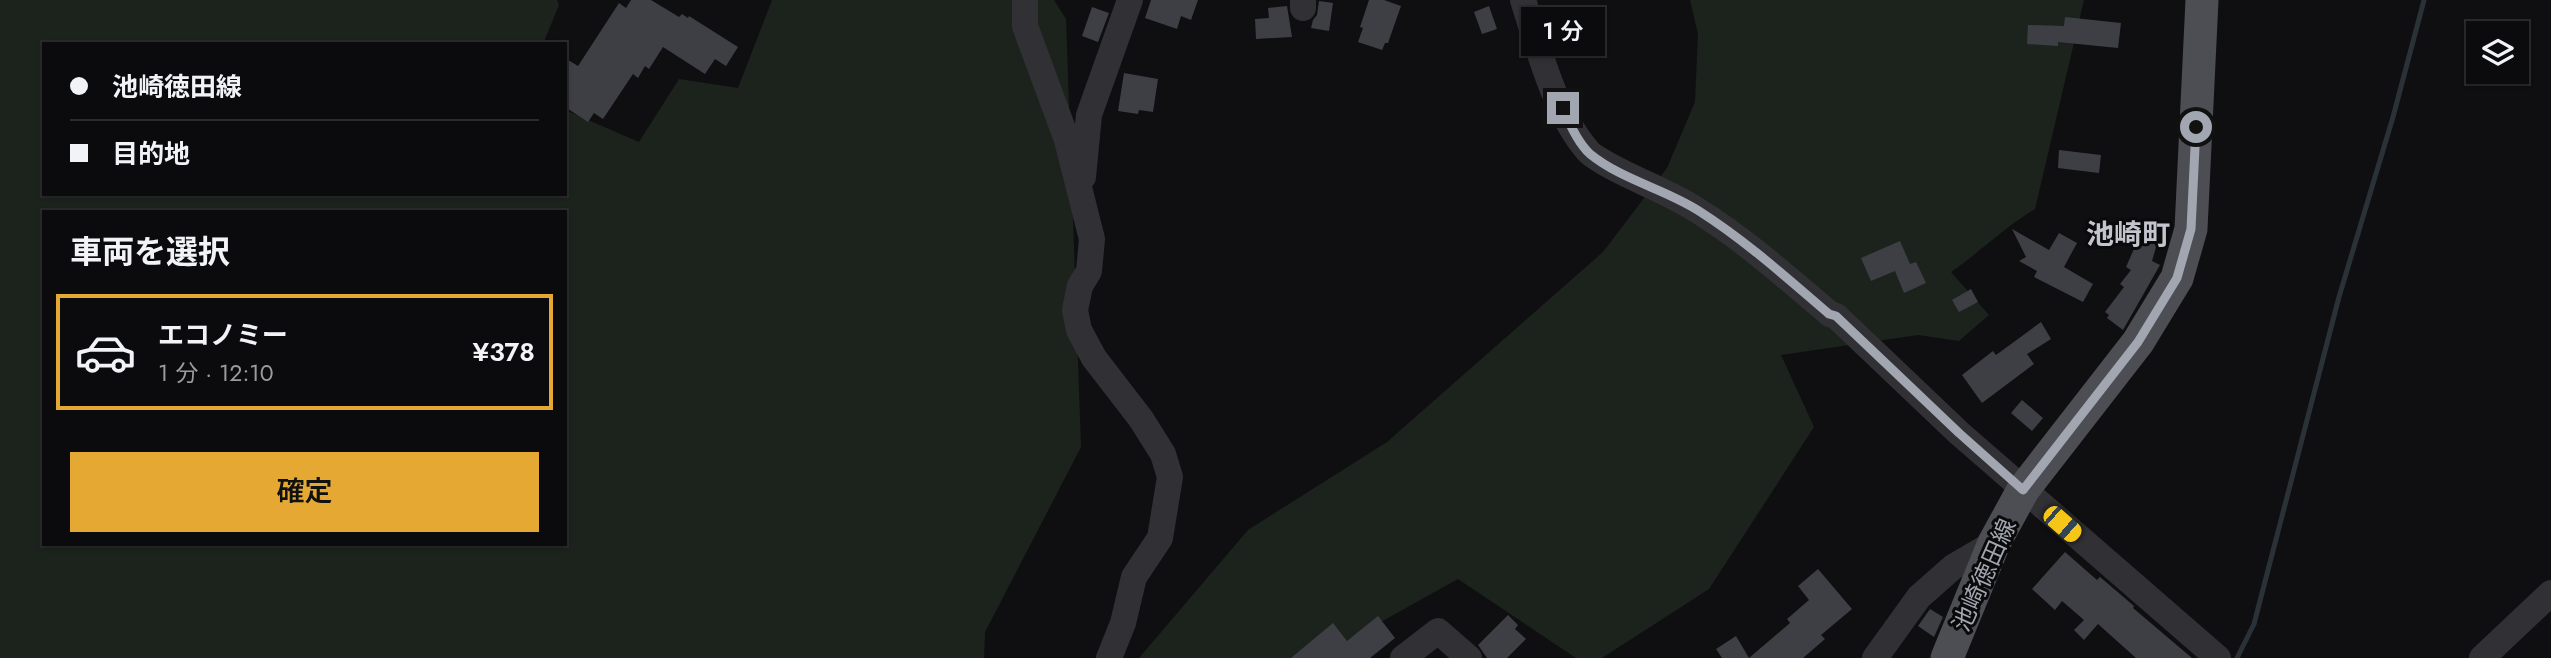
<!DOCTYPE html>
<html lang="ja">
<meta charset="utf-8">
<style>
:root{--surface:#0b0b0d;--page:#19191b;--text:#f1f3f6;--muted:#9a9b9d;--line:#2b2b2e;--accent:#e5a933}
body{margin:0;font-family:Jost,"Noto Sans JP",sans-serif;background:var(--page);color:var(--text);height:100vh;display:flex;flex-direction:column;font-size:26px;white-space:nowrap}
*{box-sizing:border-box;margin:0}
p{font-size:23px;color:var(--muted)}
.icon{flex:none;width:38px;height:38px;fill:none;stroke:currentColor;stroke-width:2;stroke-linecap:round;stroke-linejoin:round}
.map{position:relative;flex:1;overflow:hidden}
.panel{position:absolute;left:42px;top:210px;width:525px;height:336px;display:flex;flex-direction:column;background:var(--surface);border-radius:0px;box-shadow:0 2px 5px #0004,0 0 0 2px var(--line)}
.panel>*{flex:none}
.hud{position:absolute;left:42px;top:42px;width:525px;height:154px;border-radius:0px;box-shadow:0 2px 5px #0004,0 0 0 2px var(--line);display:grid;align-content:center;height:154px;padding:0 28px;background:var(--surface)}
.controls{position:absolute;left:2466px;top:21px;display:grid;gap:14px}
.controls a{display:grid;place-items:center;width:63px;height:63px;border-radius:0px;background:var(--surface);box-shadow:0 2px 5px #0004,0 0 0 2px var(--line);font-size:35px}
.end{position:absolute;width:32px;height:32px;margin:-16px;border:9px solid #a1a6b1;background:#111;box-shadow:0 0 0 4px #111}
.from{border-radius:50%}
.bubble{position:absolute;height:49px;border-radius:0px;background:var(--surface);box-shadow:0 2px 5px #0004,0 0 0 2px var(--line);font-size:23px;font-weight:600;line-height:49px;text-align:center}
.car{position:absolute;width:21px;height:42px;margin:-21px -10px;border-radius:9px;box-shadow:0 0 5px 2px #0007;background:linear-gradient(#f5c518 24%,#345 0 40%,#f5c518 0 76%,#345 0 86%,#f5c518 0)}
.hud b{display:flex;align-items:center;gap:24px;height:66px;font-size:26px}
.hud b+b{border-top:2px solid var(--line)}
.hud i{width:18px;height:18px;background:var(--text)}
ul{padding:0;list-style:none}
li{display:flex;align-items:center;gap:21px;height:116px;margin:0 14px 10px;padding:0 14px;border:4px solid transparent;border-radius:0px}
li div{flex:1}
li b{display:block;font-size:26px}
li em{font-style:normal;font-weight:600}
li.on{border-color:var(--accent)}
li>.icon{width:63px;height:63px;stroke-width:1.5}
h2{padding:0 28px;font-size:32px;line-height:84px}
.primary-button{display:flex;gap:14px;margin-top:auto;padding:14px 28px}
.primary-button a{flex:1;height:80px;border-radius:0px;background:var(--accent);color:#111;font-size:28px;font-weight:600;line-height:80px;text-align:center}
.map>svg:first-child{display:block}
</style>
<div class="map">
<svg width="2551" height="658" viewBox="0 0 2551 658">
<rect width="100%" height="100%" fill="#0f0f11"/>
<path fill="#1c231d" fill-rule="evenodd" d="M0,0H557L559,5L543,44H44V194H565V110L639,142L679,79L738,88L772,0H1054L1066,19L1081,447L985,632L984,658H0ZM44,212H565V544H44Z
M1690,0H2084L2035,209C2005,227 1980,252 1951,272L1989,315L1959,341L1918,335L1781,355L1814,427L1709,589L1602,658H1576L1458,579L1316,658H1139L1248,530L1387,442L1603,252L1667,168L1695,102L1698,34Z"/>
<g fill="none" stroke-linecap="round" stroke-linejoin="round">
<path stroke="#2a3238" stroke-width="5" d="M2237,658L2254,624L2339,297L2393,117L2424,0"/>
</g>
<path fill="#3e3f44" d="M631,0H651L679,17L682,14L688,18L689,16L738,47L726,66L715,59L705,74L663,47L649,69L645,66L638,78L633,74L603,119L594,113L588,122L565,107V58L578,66L619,3L626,8Z
M1151,0H1198L1191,20L1181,16L1177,29L1145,18Z
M1369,0H1384L1401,6L1388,43H1385L1382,50L1358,42L1363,28L1360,27Z
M1319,1L1333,3L1329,31L1311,28L1313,20L1317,15Z
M1287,6L1292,37L1256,39L1255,19L1269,18L1268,8Z
M1489,6L1497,29L1482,34L1474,12Z
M1092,7L1109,13L1098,42L1082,36Z
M2065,17L2121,23L2118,48L2058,42V46L2027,44L2028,25L2064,26Z
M1124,73L1158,79L1153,112L1139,110L1138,114L1118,111Z
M2059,150L2101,155L2099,173L2058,168Z
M2012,229L2049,250L2059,233L2077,243L2064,267L2093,284L2083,302L2034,277L2037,271L2019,261L2026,257Z
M2144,233L2159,237L2152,261L2160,265L2123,330L2107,318L2109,315L2105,312L2124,287L2120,284L2131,270L2126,267L2137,242L2141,243Z
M1900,241L1910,264L1916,262L1926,283L1904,293L1895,271L1871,281L1861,258Z
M1971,289L1978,302L1959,312L1952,300Z
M2041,322L2051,339L2027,354L2034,364L1982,403L1962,375L1993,351L1996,355Z
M2022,400L2043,418L2032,431L2011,413Z
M2065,552L2097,580L2100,577L2134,606L2133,608L2192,658H2136L2098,624L2084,640L2074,630L2084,620L2062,601L2055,610L2032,589Z
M1818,569L1852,609L1821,635L1825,639L1803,658H1749L1790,623L1787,619L1809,600L1798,586Z
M1930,609L1943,617L1934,637L1918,626Z
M1508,615L1518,625L1515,629L1526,639L1507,658H1487L1478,645Z
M1378,616L1395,638L1370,658H1291L1333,623L1347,641Z
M1736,636L1749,658H1722L1716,649Z"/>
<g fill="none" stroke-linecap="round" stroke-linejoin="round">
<path stroke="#313135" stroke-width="26" d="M1025,0V26L1067,140L1092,239L1089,271L1080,286L1075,310L1079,330L1094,358L1141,419L1163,454L1170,477L1160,538L1134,577L1123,623L1109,658
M1303,0V8
M1523,0C1538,47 1555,114 1588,151C1592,156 1599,159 1605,163C1636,181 1670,192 1700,212C1746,241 1787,278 1830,314L1836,316L1959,433L2218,658
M1083,177L1089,115L1130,0
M1403,658L1438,631L1469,658
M1875,658L1919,597L1953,567L1994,543
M2482,658L2551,593"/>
<path stroke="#4d4e54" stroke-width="33" d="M1947,658L1994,543L2023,490L2138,342L2177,278L2191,229L2202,0"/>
</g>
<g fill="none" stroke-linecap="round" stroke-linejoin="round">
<path stroke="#a1a6b1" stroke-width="9" d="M1563,108C1569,123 1578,143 1590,154C1622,180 1665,189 1699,211C1746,241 1787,278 1829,314L1836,316L1959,433L2023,490L2138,342L2177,278L2191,229L2196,127"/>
</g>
<g text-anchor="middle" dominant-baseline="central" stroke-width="6" stroke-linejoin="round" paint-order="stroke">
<g font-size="24" fill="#a1a6b1" stroke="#0a0a0b">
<text transform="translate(1984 575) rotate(-66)">池崎徳田線</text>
</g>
<g font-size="28" font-weight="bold" fill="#c2c5cd" stroke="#0a0a0b">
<text x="2128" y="234">池崎町</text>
</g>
</g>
</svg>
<div class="controls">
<a><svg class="icon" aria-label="layers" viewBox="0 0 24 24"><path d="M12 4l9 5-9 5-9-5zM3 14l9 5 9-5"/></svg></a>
</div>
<i class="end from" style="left:2196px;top:127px"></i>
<i class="end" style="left:1563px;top:108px"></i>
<div class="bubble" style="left:1521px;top:7px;width:84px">1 分</div>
<i class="car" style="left:2062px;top:524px;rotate:131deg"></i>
<div class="hud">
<b><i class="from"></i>池崎徳田線</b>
<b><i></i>目的地</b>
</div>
<section class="panel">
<h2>車両を選択</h2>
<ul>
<li class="on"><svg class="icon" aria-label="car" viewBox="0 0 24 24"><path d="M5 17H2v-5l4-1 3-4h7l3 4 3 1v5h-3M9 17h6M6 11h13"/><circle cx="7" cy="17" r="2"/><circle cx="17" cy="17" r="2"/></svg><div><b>エコノミー</b><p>1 分 · 12:10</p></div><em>¥378</em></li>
</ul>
<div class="primary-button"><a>確定</a></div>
</section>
</div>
